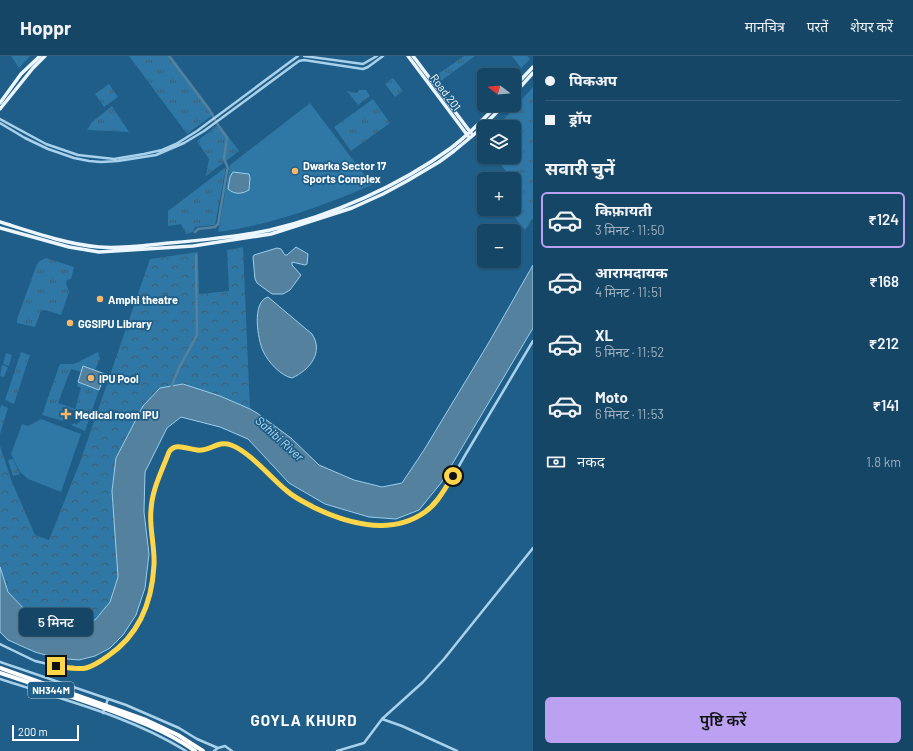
<!DOCTYPE html>
<html lang="hi">
<meta charset="utf-8">
<style>
:root{--surface:#164666;--page:#23506f;--text:#f1f3f6;--muted:#9eb1bf;--line:#355e7a;--accent:#bca0f2}
body{margin:0;font-family:Barlow,"Noto Sans Devanagari",sans-serif;background:var(--page);color:var(--text);height:100vh;display:flex;flex-direction:column;font-size:15px;white-space:nowrap}
*{box-sizing:border-box;margin:0}
p{font-size:13px;color:var(--muted)}
.icon{flex:none;width:22px;height:22px;fill:none;stroke:currentColor;stroke-width:2;stroke-linecap:round;stroke-linejoin:round}
.map{position:relative;flex:1;overflow:hidden}
.drawer{display:flex;flex-direction:column;background:var(--surface);width:380px}
.drawer>*{flex:none}
.banner{display:grid;align-content:center;height:88px;padding:0 12px;background:var(--surface)}
.needle{width:26px;rotate:286deg}
.buttons{position:absolute;left:477px;top:12px;display:grid;gap:8px}
.buttons a{display:grid;place-items:center;width:44px;height:44px;border-radius:6px;background:var(--surface);box-shadow:0 1px 3px #0004,0 0 0 1px var(--line);font-size:20px}
.scale{position:absolute;left:12px;bottom:10px;width:67px;box-sizing:border-box;padding-left:4px;border:2px solid #fff;border-top:0;font-size:11px;line-height:14px;white-space:nowrap;color:#fff;-webkit-text-stroke:3px #1e5e88;paint-order:stroke}
.end{position:absolute;width:18px;height:18px;margin:-9px;border:5px solid #ffd54a;background:#111;box-shadow:0 0 0 2px #111}
.from{border-radius:50%}
.bubble{position:absolute;height:28px;border-radius:6px;background:var(--surface);box-shadow:0 1px 3px #0004,0 0 0 1px var(--line);font-size:13px;font-weight:600;line-height:28px;text-align:center}
.banner b{display:flex;align-items:center;gap:14px;height:38px;font-size:15px}
.banner b+b{border-top:1px solid var(--line)}
.banner i{width:10px;height:10px;background:var(--text)}
ul{padding:0;list-style:none}
li{display:flex;align-items:center;gap:12px;height:56px;margin:0 8px 6px;padding:0 4px;border:2px solid transparent;border-radius:6px}
li div{flex:1}
li b{display:block;font-size:15px}
li em{font-style:normal;font-weight:600}
li.selected{border-color:var(--accent)}
li>.icon{width:36px;height:36px;stroke-width:1.5}
h2{padding:0 12px;font-size:18px;line-height:48px}
.pay{display:flex;align-items:center;gap:10px;height:44px;padding:0 12px;font-size:15px}
.pay p{margin-inline-start:auto}
.button{display:flex;gap:8px;margin-top:auto;padding:8px 12px}
.button a{flex:1;height:46px;border-radius:6px;background:var(--accent);color:#111;font-size:16px;font-weight:600;line-height:46px;text-align:center}
header{display:flex;align-items:center;gap:24px;box-sizing:border-box;height:56px;padding:0 20px;background:var(--surface);border-bottom:1px solid var(--line)}
header strong{font-size:19px}
nav{display:flex;gap:22px;margin-inline-start:auto;font-size:14px}
main{display:flex;flex:1;min-height:0}
.map>svg:first-child{display:block}
</style>
<header>
<strong>Hoppr</strong>
<nav><a>मानचित्र</a><a>परतें</a><a>शेयर करें</a></nav>
</header>
<main>
<div class="map">
<svg width="533" height="695" viewBox="0 0 533 695">
<defs>
<pattern id="grass-tufts" width="24" height="20" patternUnits="userSpaceOnUse"><rect width="24" height="20" fill="#2f77a4"/><path d="M3 7l-1-3M5 7V3M7 7l1-3M15 17l-1-3M17 17v-4M19 17l1-3" fill="none" stroke="#3f5f74"/></pattern>
<pattern id="forest-crowns" width="20" height="18" patternUnits="userSpaceOnUse"><rect width="20" height="18" fill="#2f77a4"/><path d="M2 6a3 3 0 1 1 6 0M12 15a3 3 0 1 1 6 0" fill="none" stroke="#3f5f74"/></pattern>
</defs>
<rect width="100%" height="100%" fill="#1e5e88"/>
<path fill="url(#grass-tufts)" d="M11,0H30L19,12Z
M129,0H171L214,58L187,78Z
M464,0H475L438,27L434,21Z
M512,0H527L530,3L521,12Z
M393,22L403,35L395,41L385,28Z
M109,28L118,41L104,51L95,38Z
M533,31V162L525,174L508,153H514V123H512L499,106L506,101H514V71H497Z
M359,34H366L370,40L358,49L347,35L357,37Z
M373,43L390,67L351,95L334,71Z
M112,50L129,76L87,74L92,66Z
M219,68L239,95L206,120L209,103L197,85Z
M226,111L215,169L195,171L193,176L186,178L181,168L168,170V155Z
M46,202L74,211L71,223L67,224L66,227L69,236L61,259L45,254L41,255L35,271L17,267V263L37,208L40,205Z
M21,296L30,299L14,348L5,344Z
M98,296L100,303L95,314L84,310L82,316L71,313L58,347L75,353L81,332L77,330L78,326L99,334L85,375L71,369L75,367L76,369L80,365V354L79,353L77,360H75L77,355L62,351L63,365L42,359L59,310L61,308H74Z
M1,349L8,352L0,378V353Z
M13,403L20,418L13,420L8,404Z"/>
<path fill="url(#forest-crowns)" d="M243,191L250,353L220,340L183,328L130,375L116,402L112,435L118,521L110,546L96,563L79,574L44,566L28,557L8,536L0,511V390L12,426L35,479L49,484L80,406L150,203L198,196L199,238L229,235L227,194Z"/>
<path fill="#2f77a4" d="M310,47L372,129C322,150 272,169 218,176L230,109Z
M6,297L12,299L9,310L3,308Z
M2,309L8,311L4,321L0,320Z
M41,363L81,378L61,436L28,423L20,416L11,398L22,368L28,370Z"/>
<path fill="#54819d" stroke="#9bceec" d="M233,116L249,118L250,122L249,134C242,138 235,139 228,133L230,121Z
M296,191L308,198L307,208L305,209L292,206V209L301,219L290,234L283,238H272L257,227L255,223L253,201L254,199L277,192L281,193L285,199H287Z
M533,209V272L441,427L419,454L396,463L369,461L325,448L289,427L248,383L220,371L181,361L167,372L145,416L144,456L149,498L145,532L136,559L123,579L110,592L95,600L79,604L56,602L35,596L8,584L0,576V511L8,536L28,557L44,566L79,574L96,563L110,546L118,521L112,435L116,402L143,350L160,332L183,328L220,340L250,353L257,357L291,382L319,409L354,424L382,431L402,427L424,394L488,288Z
M268,241L312,278C324,296 310,314 292,322C281,320 268,306 263,295C258,284 251,246 268,241Z
M83,310L105,318L99,334L78,326Z"/>
<g fill="none" stroke-linecap="round" stroke-linejoin="round">
<path stroke="#54819d" stroke-width="2.5" d="M169,0L209,53L218,69L227,82L224,103L228,112L227,115L218,168L215,171L198,173L195,176
M171,332L179,312L197,279L196,199"/>
<path stroke="#a8d1eb" stroke-width="2.5" d="M304,0L363,8L377,0
M0,63L46,88L78,99L114,103L144,98L162,94L176,88L197,75L298,0
M0,67L25,82L48,93L74,102L89,105L101,106L118,105L156,99L184,87L204,75L299,5L304,4L363,13L368,11L383,0
M0,588L35,605L56,610L79,613L89,611L98,607L119,592L129,581L135,574L146,552L153,526L154,498L150,459L154,434L169,396L174,391C184,390 192,396 201,394C209,394 216,386 224,387C242,387 273,424 288,436C296,442 305,446 314,451C349,468 394,481 428,454C444,441 456,414 467,396C489,359 511,322 533,285
M0,606L126,649L179,672L197,683L218,692
M0,623C63,644 130,660 186,695
M103,657L108,643
M382,663L402,670L457,695
M214,695L218,692L225,690L232,695
M337,695L364,687L382,663L423,626L444,603L533,492"/>
<path stroke="#ecf6fe" stroke-width="3.5" d="M408,0L468,80
M413,0L471,77
M514,31L533,11
M514,38L533,17
M0,47L21,18L40,0
M0,53L33,12L45,0
M0,166C32,176 66,188 99,191C122,193 146,189 169,187C203,184 237,181 270,174C333,159 399,130 451,92C468,79 483,64 497,49
M0,172L69,191L99,196L193,190L271,178L352,152L383,138L407,125L439,106L454,95L477,76L504,49"/>
<path stroke="#fff" stroke-width="4" d="M0,612L146,664L178,679L203,695
M0,617C30,627 60,637 90,647C126,660 164,673 195,695"/>
</g>
<g fill="none" stroke-linecap="round" stroke-linejoin="round">
<path stroke="#ffd54a" stroke-width="5" d="M56,610C65,611 76,614 86,612C94,610 101,605 108,600C139,579 152,546 154,509C155,490 149,472 151,454C152,433 162,415 169,396C175,386 187,393 197,394C210,396 217,384 231,389C250,396 271,422 287,435C295,442 304,446 313,451C348,468 391,480 425,456C438,447 445,432 453,420"/>
</g>
<g fill="#fab767" stroke="#1e5e88" stroke-width="1.5">
<circle cx="295" cy="115" r="4"/>
<circle cx="100" cy="243" r="4"/>
<circle cx="70" cy="267" r="4"/>
<circle cx="91" cy="322" r="4"/>
<path d="M64 352h4v4h4v4h-4v4h-4v-4h-4v-4h4z"/>
</g>
<g text-anchor="middle" dominant-baseline="central" stroke-width="3.5" stroke-linejoin="round" paint-order="stroke">
<rect fill="#1e5e88" stroke="#bccfdb" stroke-width="1" x="28" y="626" width="46" height="16" rx="3"/>
<g font-size="10" font-weight="bold" fill="#fff">
<text x="51" y="634">NH344M</text>
</g>
<g font-size="11" fill="#fff" stroke="#1e5e88">
<text transform="translate(446 36) rotate(53)">Road 201</text>
</g>
<g font-size="11" font-weight="bold" fill="#fff" stroke="#1e5e88" text-anchor="start">
<text x="303" y="109">Dwarka Sector 17<tspan x="303" dy="13">Sports Complex</tspan></text>
<text x="108" y="243">Amphi theatre</text>
<text x="78" y="267">GGSIPU Library</text>
<text x="99" y="322">IPU Pool</text>
<text x="75" y="358">Medical room IPU</text>
</g>
<g font-size="12" font-style="italic" fill="#b4dbf2" stroke="#1e5e88">
<text transform="translate(280 382) rotate(42)">Sahibi River</text>
</g>
<g font-size="15" font-weight="bold" letter-spacing="1" fill="#fff" stroke="#1e5e88">
<text x="304" y="664">GOYLA KHURD</text>
</g>
</g>
</svg>
<div class="buttons">
<a><svg class="needle" viewBox="-14 -14 28 28"><path d="M0-13l5 13h-10z" fill="#e53935"/><path d="M0 13l5-13h-10z" fill="#9eb1bf"/></svg></a>
<a><svg class="icon" aria-label="layers" viewBox="0 0 24 24"><path d="M12 4l9 5-9 5-9-5zM3 14l9 5 9-5"/></svg></a>
<a>+</a>
<a>−</a>
</div>
<div class="scale">200 m</div>
<i class="end from" style="left:453px;top:420px"></i>
<i class="end" style="left:56px;top:610px"></i>
<div class="bubble" style="left:19px;top:552px;width:74px">5 मिनट</div>
</div>
<section class="drawer">
<div class="banner">
<b><i class="from"></i>पिकअप</b>
<b><i></i>ड्रॉप</b>
</div>
<h2>सवारी चुनें</h2>
<ul>
<li class="selected"><svg class="icon" aria-label="car" viewBox="0 0 24 24"><path d="M5 17H2v-5l4-1 3-4h7l3 4 3 1v5h-3M9 17h6M6 11h13"/><circle cx="7" cy="17" r="2"/><circle cx="17" cy="17" r="2"/></svg><div><b>किफ़ायती</b><p>3 मिनट · 11:50</p></div><em>₹124</em></li>
<li><svg class="icon" aria-label="car" viewBox="0 0 24 24"><path d="M5 17H2v-5l4-1 3-4h7l3 4 3 1v5h-3M9 17h6M6 11h13"/><circle cx="7" cy="17" r="2"/><circle cx="17" cy="17" r="2"/></svg><div><b>आरामदायक</b><p>4 मिनट · 11:51</p></div><em>₹168</em></li>
<li><svg class="icon" aria-label="car" viewBox="0 0 24 24"><path d="M5 17H2v-5l4-1 3-4h7l3 4 3 1v5h-3M9 17h6M6 11h13"/><circle cx="7" cy="17" r="2"/><circle cx="17" cy="17" r="2"/></svg><div><b>XL</b><p>5 मिनट · 11:52</p></div><em>₹212</em></li>
<li><svg class="icon" aria-label="car" viewBox="0 0 24 24"><path d="M5 17H2v-5l4-1 3-4h7l3 4 3 1v5h-3M9 17h6M6 11h13"/><circle cx="7" cy="17" r="2"/><circle cx="17" cy="17" r="2"/></svg><div><b>Moto</b><p>6 मिनट · 11:53</p></div><em>₹141</em></li>
</ul>
<div class="pay"><svg class="icon" aria-label="cash" viewBox="0 0 24 24"><path d="M3 7h18v10H3z"/><circle cx="12" cy="12" r="2"/></svg>नकद<p>1.8 km</p></div>
<div class="button"><a>पुष्टि करें</a></div>
</section>
</main>
